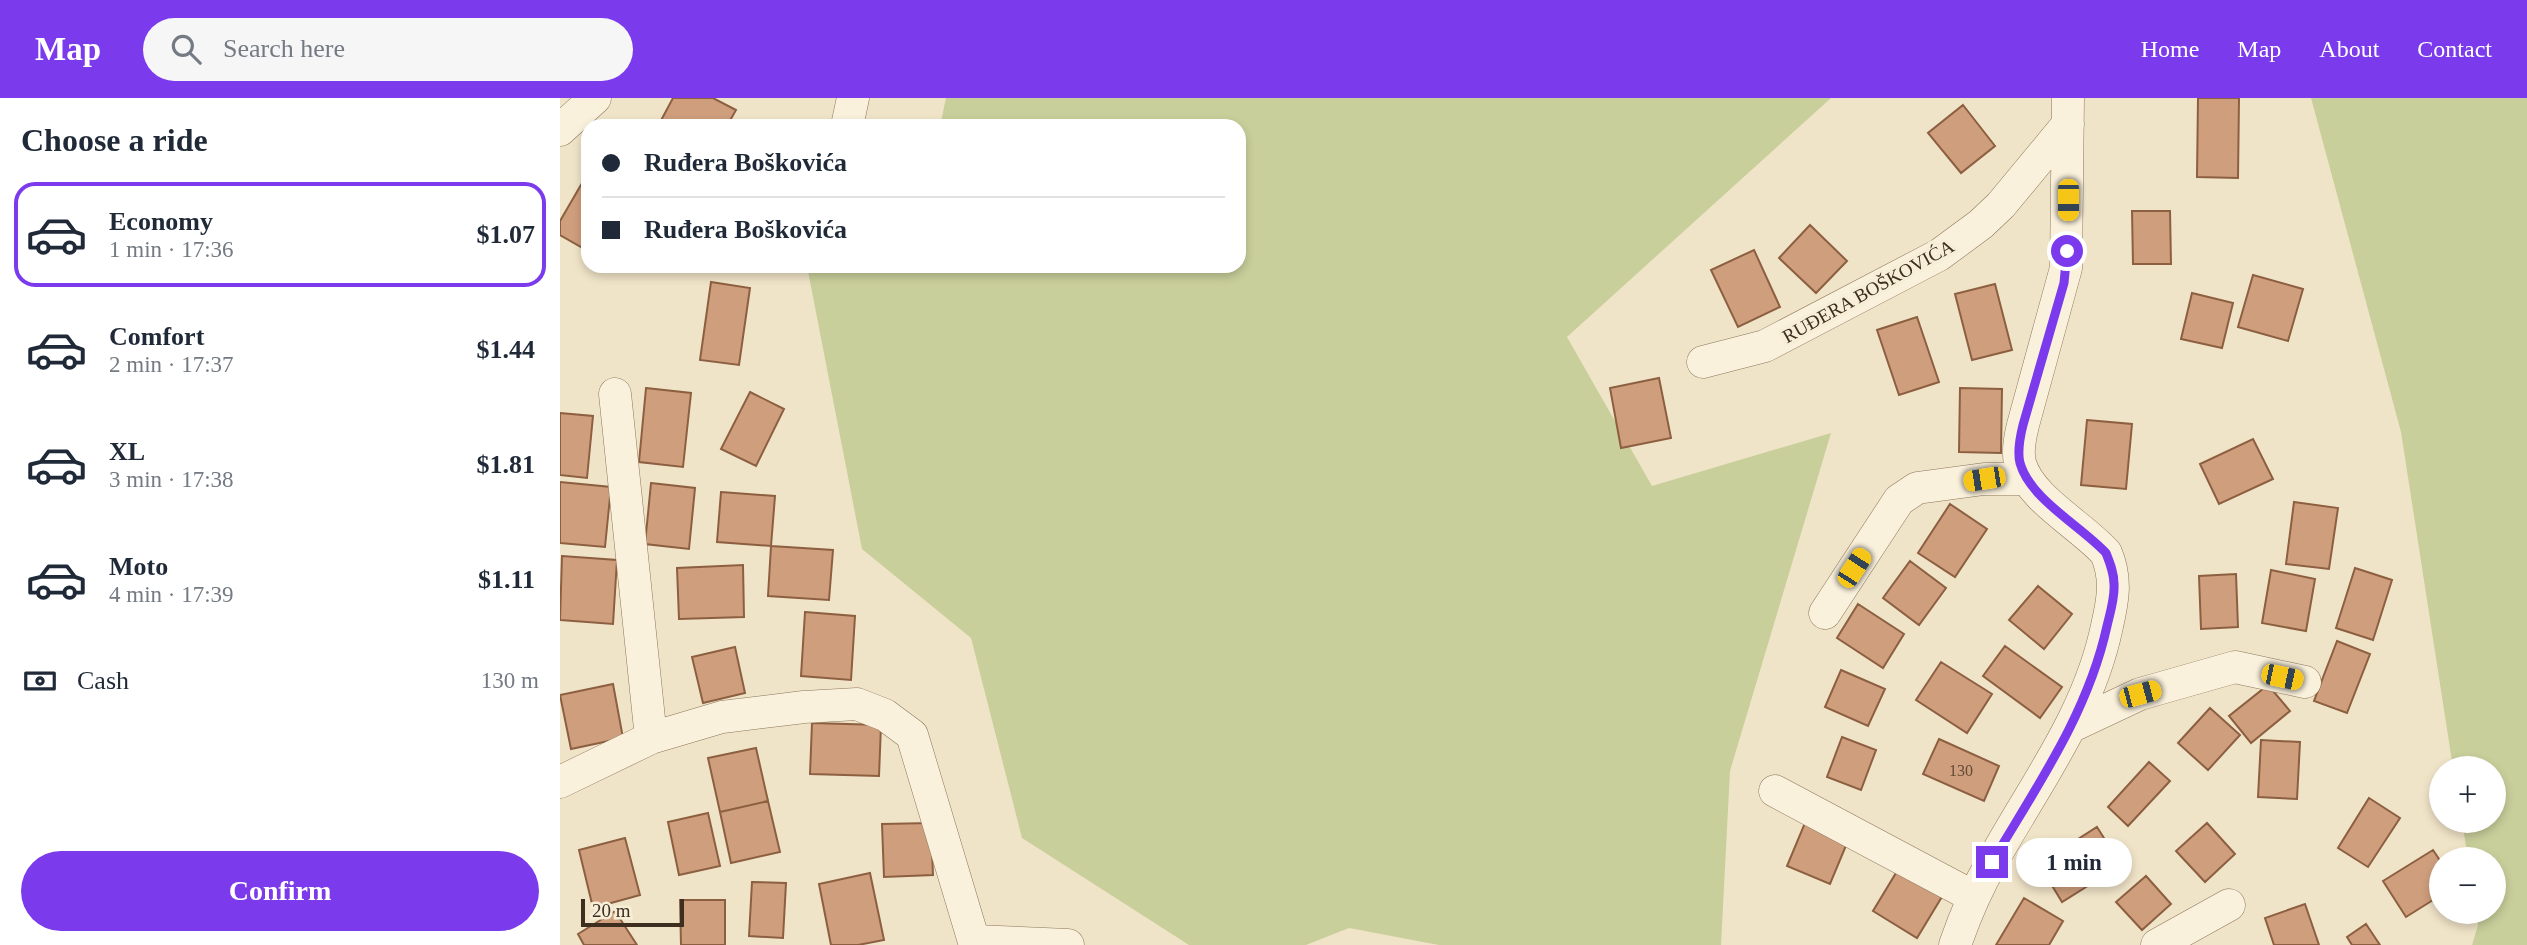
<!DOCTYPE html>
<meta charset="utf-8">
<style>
:root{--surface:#fff;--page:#f6f6f7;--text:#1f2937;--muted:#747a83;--line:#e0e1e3;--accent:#7c3aed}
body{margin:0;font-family:Georgia,serif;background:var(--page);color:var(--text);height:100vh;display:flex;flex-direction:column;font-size:26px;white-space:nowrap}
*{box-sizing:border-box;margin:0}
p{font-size:23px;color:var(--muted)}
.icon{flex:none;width:38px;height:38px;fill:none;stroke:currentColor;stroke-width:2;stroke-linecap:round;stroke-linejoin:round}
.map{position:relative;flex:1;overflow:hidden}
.drawer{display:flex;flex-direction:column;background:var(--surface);width:560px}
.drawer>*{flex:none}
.hud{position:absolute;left:21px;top:21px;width:665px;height:154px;border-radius:21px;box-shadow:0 4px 10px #0003;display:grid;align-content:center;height:154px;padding:0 21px;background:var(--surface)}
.controls{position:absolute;left:1869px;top:658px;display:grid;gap:14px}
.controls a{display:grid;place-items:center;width:77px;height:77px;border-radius:50%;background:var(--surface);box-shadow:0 4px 10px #0003;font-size:35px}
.scale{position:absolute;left:21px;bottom:18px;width:103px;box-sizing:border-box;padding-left:7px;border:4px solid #3d2e20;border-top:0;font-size:19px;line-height:24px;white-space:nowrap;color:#3d2e20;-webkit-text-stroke:5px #f7eed8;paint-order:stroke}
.end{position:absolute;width:32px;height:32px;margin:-16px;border:9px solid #7c3aed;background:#fff;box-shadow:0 0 0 4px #fff}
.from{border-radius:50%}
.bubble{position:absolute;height:49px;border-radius:24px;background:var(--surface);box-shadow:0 4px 10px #0003;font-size:23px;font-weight:700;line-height:49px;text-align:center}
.car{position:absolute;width:21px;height:42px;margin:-21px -10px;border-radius:9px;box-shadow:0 0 5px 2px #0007;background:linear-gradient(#f5c518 24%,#345 0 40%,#f5c518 0 76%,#345 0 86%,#f5c518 0)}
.hud b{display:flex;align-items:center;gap:24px;height:66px;font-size:26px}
.hud b+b{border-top:2px solid var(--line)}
.hud i{width:18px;height:18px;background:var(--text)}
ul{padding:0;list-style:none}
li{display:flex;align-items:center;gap:21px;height:105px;margin:0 14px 10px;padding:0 7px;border:4px solid transparent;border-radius:21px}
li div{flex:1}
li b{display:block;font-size:26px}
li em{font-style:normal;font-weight:700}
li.active{border-color:var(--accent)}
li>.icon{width:63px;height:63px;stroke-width:1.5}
h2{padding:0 21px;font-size:32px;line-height:84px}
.pay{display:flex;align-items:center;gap:18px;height:77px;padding:0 21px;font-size:26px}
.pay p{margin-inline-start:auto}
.action{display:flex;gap:14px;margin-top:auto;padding:14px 21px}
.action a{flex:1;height:80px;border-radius:42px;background:var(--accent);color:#fff;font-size:28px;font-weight:700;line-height:80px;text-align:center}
header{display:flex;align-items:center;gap:42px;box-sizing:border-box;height:98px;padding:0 35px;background:var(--accent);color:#fff}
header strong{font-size:33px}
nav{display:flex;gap:38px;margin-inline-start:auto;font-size:24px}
.search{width:490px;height:63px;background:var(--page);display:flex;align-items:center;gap:18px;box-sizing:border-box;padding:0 24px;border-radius:38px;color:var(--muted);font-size:26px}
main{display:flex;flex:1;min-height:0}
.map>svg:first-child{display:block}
</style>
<header>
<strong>Map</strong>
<div class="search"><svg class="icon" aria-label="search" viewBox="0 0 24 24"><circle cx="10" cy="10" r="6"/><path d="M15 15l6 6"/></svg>Search here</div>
<nav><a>Home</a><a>Map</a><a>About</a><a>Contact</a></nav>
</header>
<main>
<section class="drawer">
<h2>Choose a ride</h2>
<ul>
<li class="active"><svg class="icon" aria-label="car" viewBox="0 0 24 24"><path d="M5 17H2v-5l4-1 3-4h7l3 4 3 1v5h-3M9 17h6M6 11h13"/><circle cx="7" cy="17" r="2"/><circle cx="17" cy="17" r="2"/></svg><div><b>Economy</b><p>1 min · 17:36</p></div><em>$1.07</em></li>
<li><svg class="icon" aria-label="car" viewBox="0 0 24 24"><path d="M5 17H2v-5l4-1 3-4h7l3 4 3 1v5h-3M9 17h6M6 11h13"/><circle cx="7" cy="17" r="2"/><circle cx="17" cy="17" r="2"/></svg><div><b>Comfort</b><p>2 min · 17:37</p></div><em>$1.44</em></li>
<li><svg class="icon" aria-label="car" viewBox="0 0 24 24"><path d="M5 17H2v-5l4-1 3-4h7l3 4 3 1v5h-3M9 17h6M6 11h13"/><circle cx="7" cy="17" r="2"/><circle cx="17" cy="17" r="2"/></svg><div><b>XL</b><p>3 min · 17:38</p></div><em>$1.81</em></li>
<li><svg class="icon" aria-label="car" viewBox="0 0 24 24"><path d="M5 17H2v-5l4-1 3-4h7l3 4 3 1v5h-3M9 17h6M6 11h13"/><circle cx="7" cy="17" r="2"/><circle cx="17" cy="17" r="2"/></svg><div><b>Moto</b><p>4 min · 17:39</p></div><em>$1.11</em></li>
</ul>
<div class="pay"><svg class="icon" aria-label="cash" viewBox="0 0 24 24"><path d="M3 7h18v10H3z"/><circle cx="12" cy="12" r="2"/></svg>Cash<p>130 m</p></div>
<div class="action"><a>Confirm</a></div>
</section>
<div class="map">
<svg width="1967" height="847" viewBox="0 0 1967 847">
<rect width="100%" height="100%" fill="#f0e4c8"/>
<path fill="#c9cf9b" d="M386,0H1271L1007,239L1092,388L1271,335L1170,673L1161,847H879L789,830L746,847H629L462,740L411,540L302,451L247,168H679V28H380Z
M1751,0H1967V847H1912L1918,827L1916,814H1934V761H1908L1902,723H1934V670H1893L1841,334Z"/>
<path fill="#cf9f7d" stroke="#8d5f41" stroke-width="2" d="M113,0H153L176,12L167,28H98Z
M1638,0H1679L1678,80L1637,79Z
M1403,7L1435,48L1401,75L1368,35Z
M25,80L28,81V153L0,137V123Z
M1572,113H1610L1611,166H1573Z
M1250,127L1287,163L1256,195L1219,160Z
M1194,152L1220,209L1178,229L1151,172Z
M1693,177L1743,191L1728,243L1678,229Z
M151,184L190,190L179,267L140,262Z
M1435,186L1452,252L1412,262L1395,196Z
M1632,195L1673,205L1662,250L1621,241Z
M1357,219L1379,284L1339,297L1317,232Z
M1099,280L1111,340L1061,350L1050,290Z
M86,290L131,295L123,369L79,364Z
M1400,290L1442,291L1441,355L1399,354Z
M190,294L224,311L196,368L161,351Z
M0,315L33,318L27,380L0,377Z
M1527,322L1572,326L1566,391L1521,387Z
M1693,341L1713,381L1659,406L1640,366Z
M0,384L51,389L45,449L0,445Z
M91,385L135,390L129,451L85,446Z
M161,394L215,398L211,448L157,444Z
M1734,404L1778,410L1769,471L1726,466Z
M1390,406L1427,431L1395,479L1358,455Z
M211,448L273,452L269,502L208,498Z
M2,458L57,462L53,526L0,522Z
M1350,463L1386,490L1359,527L1323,500Z
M183,467L184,519L119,521L117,470Z
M1795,470L1832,482L1813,542L1776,530Z
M1711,472L1755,481L1746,533L1702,525Z
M1676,476L1678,529L1641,531L1639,478Z
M1478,488L1512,516L1484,551L1449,522Z
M1298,506L1344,536L1323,570L1277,540Z
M245,514L295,518L291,582L241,578Z
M1777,543L1810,556L1787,615L1754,603Z
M1445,548L1502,589L1480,620L1423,578Z
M175,549L185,595L143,605L132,559Z
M1381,564L1432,596L1407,635L1356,602Z
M1281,572L1325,591L1308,628L1265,609Z
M53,586L63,640L11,651L0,597Z
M1708,587L1730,613L1691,645L1669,618Z
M1650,610L1680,637L1648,672L1618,645Z
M252,625L321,627L319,678L250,676Z
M1282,639L1316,652L1301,692L1267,679Z
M1379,641L1439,668L1424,703L1363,676Z
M1701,642L1740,644L1737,701L1698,699Z
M196,650L208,703L160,714L148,660Z
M1589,664L1610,683L1568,728L1548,709Z
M1809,700L1840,720L1808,769L1778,750Z
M208,703L220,754L171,765L160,714Z
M148,715L160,768L119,777L108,724Z
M1247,720L1290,738L1270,786L1227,768Z
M371,725L373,777L324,779L322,726Z
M1647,725L1675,756L1645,784L1616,753Z
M1537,729L1561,767L1502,804L1479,766Z
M65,740L80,797L33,810L19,752Z
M1873,752L1881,764V797L1846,819L1823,783Z
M1339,770L1383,797L1357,840L1313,813Z
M310,775L324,842L298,847H271L259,786Z
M1586,778L1611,806L1582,832L1556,804Z
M192,784L226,785L223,840L189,838Z
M1464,800L1503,823L1489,847H1436Z
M120,802H165V847H121Z
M1745,806L1759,847H1714L1705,820Z
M55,813L77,847H24L18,836Z
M1806,826L1820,847H1792L1787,839Z"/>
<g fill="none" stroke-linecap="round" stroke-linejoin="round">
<g stroke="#8d765c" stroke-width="33">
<path id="minor" d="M287,28L293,0
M0,32L35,0
M1143,264L1205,248L1379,157L1421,126L1441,107L1508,26
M55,296L91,640
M1265,515L1339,402L1357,390L1424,381H1467
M1512,628L1580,596L1675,569L1745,584
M0,684L91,640L162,619L244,609L297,606L325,617L352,637L415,847
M1215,693L1414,799
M414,843L508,847
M1395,847C1405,818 1417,790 1432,764C1475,686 1529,616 1547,528C1553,502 1557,481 1546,455C1521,427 1470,401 1460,365C1457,353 1460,339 1463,327L1506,170L1508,0
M1597,847L1669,807"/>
</g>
<use href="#minor" stroke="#faf1dc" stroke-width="32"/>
</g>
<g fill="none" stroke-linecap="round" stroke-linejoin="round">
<path stroke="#7c3aed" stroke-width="9" d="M1432,764C1477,688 1528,615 1547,528C1550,515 1555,500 1554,486C1554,475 1550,465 1546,455C1521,428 1470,401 1460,365C1457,353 1460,339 1463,327L1504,185L1507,153"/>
</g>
<g text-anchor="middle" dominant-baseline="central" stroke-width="7" stroke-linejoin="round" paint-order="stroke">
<g font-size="16" fill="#624a37">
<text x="1401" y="672">130</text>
</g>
<g font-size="19" fill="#3d2e20" stroke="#f7eed8">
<text transform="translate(1308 193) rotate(-29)">RUĐERA BOŠKOVIĆA</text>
</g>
</g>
</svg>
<div class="controls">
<a>+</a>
<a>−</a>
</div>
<div class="scale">20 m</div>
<i class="end from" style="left:1507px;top:153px"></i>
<i class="end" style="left:1432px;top:764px"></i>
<div class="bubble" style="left:1456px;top:740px;width:116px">1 min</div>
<i class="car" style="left:1508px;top:102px;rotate:180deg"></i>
<i class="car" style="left:1424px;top:381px;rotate:261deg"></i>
<i class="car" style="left:1294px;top:470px;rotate:33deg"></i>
<i class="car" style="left:1722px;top:579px;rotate:102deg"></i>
<i class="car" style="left:1580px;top:596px;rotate:75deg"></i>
<div class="hud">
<b><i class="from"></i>Ruđera Boškovića</b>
<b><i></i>Ruđera Boškovića</b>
</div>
</div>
</main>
